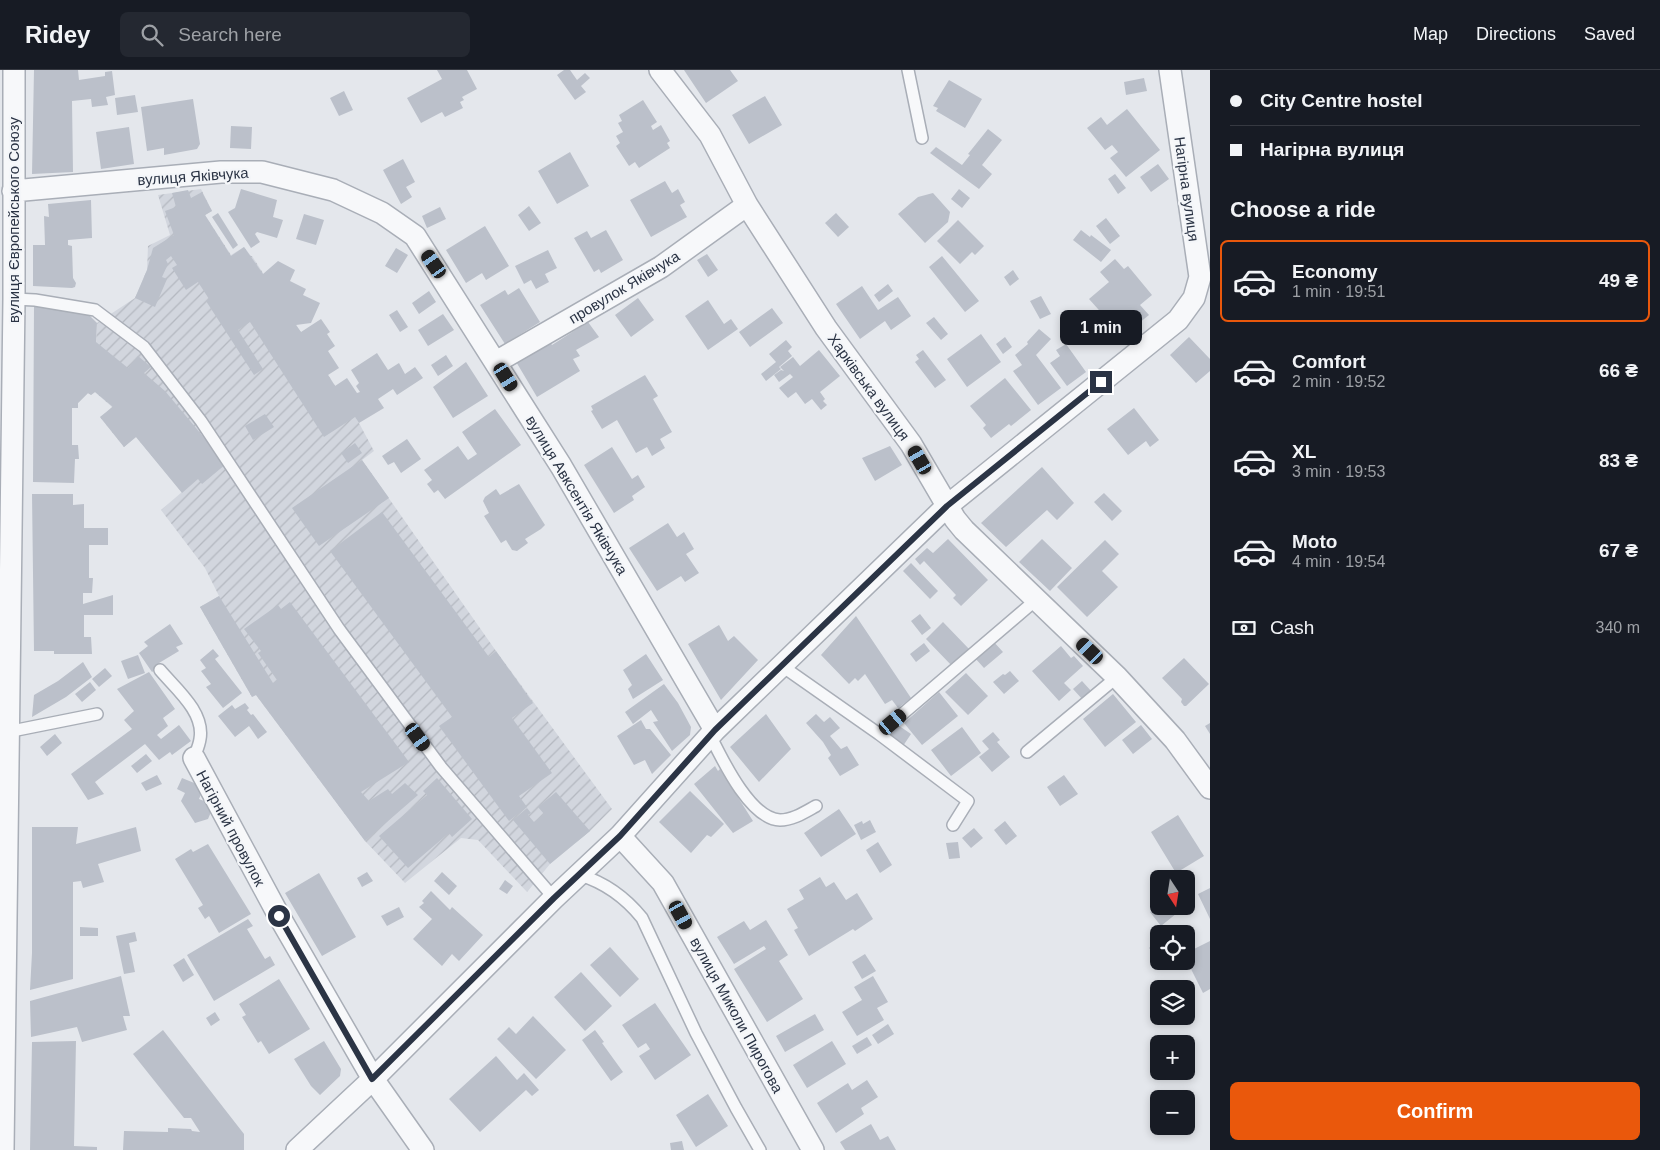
<!DOCTYPE html>
<meta charset="utf-8">
<style>
:root{--surface:#171b24;--page:#242831;--text:#f1f3f6;--muted:#9ea1a6;--line:#363941;--accent:#ea580c}
body{margin:0;font-family:Helvetica,sans-serif;background:var(--page);color:var(--text);height:100vh;display:flex;flex-direction:column;font-size:19px;white-space:nowrap}
*{box-sizing:border-box;margin:0}
p{font-size:16px;color:var(--muted)}
.icon{flex:none;width:28px;height:28px;fill:none;stroke:currentColor;stroke-width:2;stroke-linecap:round;stroke-linejoin:round}
.map{position:relative;flex:1;overflow:hidden}
.drawer{display:flex;flex-direction:column;background:var(--surface);width:450px}
.drawer>*{flex:none}
.guide{display:grid;align-content:center;height:110px;padding:0 20px;background:var(--surface)}
.needle{width:32px;rotate:168deg}
.fabs{position:absolute;left:1150px;top:800px;display:grid;gap:10px}
.fabs a{display:grid;place-items:center;width:45px;height:45px;border-radius:8px;background:var(--surface);box-shadow:0 2px 8px #0003;font-size:25px}
.end{position:absolute;width:22px;height:22px;margin:-11px;border:6px solid #2b3445;background:#fff;box-shadow:0 0 0 2px #fff}
.from{border-radius:50%}
.bubble{position:absolute;height:35px;border-radius:8px;background:var(--surface);box-shadow:0 2px 8px #0003;font-size:16px;font-weight:800;line-height:35px;text-align:center}
.car{position:absolute;width:15px;height:30px;margin:-15px -8px;border-radius:6px;box-shadow:0 0 4px 1px #0007;background:linear-gradient(#222 24%,#8ab4d8 0 40%,#222 0 76%,#8ab4d8 0 86%,#222 0)}
.guide b{display:flex;align-items:center;gap:18px;height:48px;font-size:19px}
.guide b+b{border-top:1px solid var(--line)}
.guide i{width:12px;height:12px;background:var(--text)}
ul{padding:0;list-style:none}
li{display:flex;align-items:center;gap:15px;height:82px;margin:0 10px 8px;padding:0 10px;border:2px solid transparent;border-radius:8px}
li div{flex:1}
li b{display:block;font-size:19px}
li em{font-style:normal;font-weight:800}
li.selected{border-color:var(--accent)}
li>.icon{width:45px;height:45px;stroke-width:1.5}
h2{padding:0 20px;font-size:22px;line-height:60px}
.pay{display:flex;align-items:center;gap:12px;height:55px;padding:0 20px;font-size:19px}
.pay p{margin-inline-start:auto}
.action{display:flex;gap:10px;margin-top:auto;padding:10px 20px}
.action a{flex:1;height:58px;border-radius:8px;background:var(--accent);color:#fff;font-size:20px;font-weight:800;line-height:58px;text-align:center}
header{display:flex;align-items:center;gap:30px;box-sizing:border-box;height:70px;padding:0 25px;background:var(--surface);border-bottom:1px solid var(--line)}
header strong{font-size:24px}
nav{display:flex;gap:28px;margin-inline-start:auto;font-size:18px}
.search{width:350px;height:45px;background:var(--page);display:flex;align-items:center;gap:12px;box-sizing:border-box;padding:0 18px;border-radius:8px;color:var(--muted);font-size:19px}
main{display:flex;flex:1;min-height:0}
.map>svg:first-child{display:block}
</style>
<header>
<strong>Ridey</strong>
<div class="search"><svg class="icon" aria-label="search" viewBox="0 0 24 24"><circle cx="10" cy="10" r="6"/><path d="M15 15l6 6"/></svg>Search here</div>
<nav><a>Map</a><a>Directions</a><a>Saved</a></nav>
</header>
<main>
<div class="map">
<svg width="1210" height="1080" viewBox="0 0 1210 1080">
<defs>
<pattern id="industrial-furrows" width="10" height="10" patternUnits="userSpaceOnUse" patternTransform="scale(1.25)"><rect width="10" height="10" fill="#d2d6de"/><path d="M-1 1l2-2M0 10L10 0M9 11l2-2" fill="none" stroke="#b4b8c0"/></pattern>
</defs>
<rect width="100%" height="100%" fill="#e4e7ec"/>
<path fill="url(#industrial-furrows)" d="M201,119L212,141L205,145L231,185L244,177L251,186H252L359,353L374,381L362,390L496,581L612,739L590,761L550,794L527,822L478,770L461,768L405,813L365,771L256,625L252,627L200,537L219,526L205,498L161,440L182,422L136,367L124,377L100,347L112,337L95,322L91,325L88,323L78,333L95,295L97,253L135,228L147,200L148,176L170,165L158,125Z"/>
<path fill="#bbc0ca" d="M34,0H78L79,10L105,6V2L112,1L115,25L106,27L108,35L92,37L91,29L72,31L73,102L32,104Z
M437,0H467L477,19L462,27L464,30L460,32L463,38L445,47L442,42L421,53L407,28L442,9Z
M564,0H570L577,10L585,3L590,8L581,16L586,22L575,30L557,5Z
M684,0H730L738,11L706,33Z
M1144,8L1147,21L1126,25L1124,12Z
M949,10L982,29L965,58L936,41L938,38L933,36Z
M344,21L353,40L339,46L330,28Z
M135,25L138,42L117,45L115,28Z
M765,26L782,55L749,74L732,45Z
M193,29L200,74L197,79L164,85V78L147,81L141,37Z
M643,30L657,52L651,56L653,60L661,55L670,71L667,73L670,78L639,98L635,92L629,96L616,76L620,73L616,66L623,62L618,53L622,51L619,45Z
M1127,39L1160,80L1126,107L1110,88L1118,82L1112,75L1105,80L1087,58L1101,47L1107,55Z
M231,56L252,57L251,79L230,78Z
M129,57L134,94L101,99L96,62Z
M988,59L1002,70L982,95L992,104L979,119L930,83L936,77L962,95L970,85L968,84Z
M570,82L589,116L557,134L538,101Z
M403,89L415,112L406,117L412,127L401,134L383,100Z
M1158,94L1169,109L1151,122L1140,107Z
M1115,104L1126,118L1118,124L1108,109Z
M665,111L672,123L678,119L685,132L680,135L687,147L651,167L630,130Z
M241,119L277,130L273,147L283,150L277,168L257,162L255,164L260,172L251,178L228,142L235,138Z
M959,119L970,128L962,138L951,129Z
M188,120L191,128L202,122L212,141L205,145L231,186L244,177L263,204L278,191L295,200L290,211L306,219L303,225L320,233L311,253L296,255L301,262L321,249L330,262L327,264L335,276L328,281L339,298L328,305L335,316L347,308L357,323L360,322L356,316L359,313L351,300L377,283L388,300L399,293L405,304L415,297L423,308L397,325L393,319L378,329L384,338L359,353L355,347L324,367L250,252L238,260L263,299L254,305L206,231L209,229L198,212L186,220L172,198L177,195L171,186L166,190L168,194L162,207L167,209L155,237L135,228L147,200L153,178L174,165L165,141L176,137L172,123Z
M933,123L950,142L948,152L925,173L898,144L918,127Z
M91,130L92,168L68,170V175L72,176L73,208L76,213L75,217L72,218L33,216V175H45L44,146L49,147L48,134Z
M529,136L541,153L529,161L518,145Z
M440,137L446,149L427,158L422,146Z
M218,143L238,175L233,179L212,147Z
M836,143L849,157L838,167L825,153Z
M304,144L324,150L316,175L296,169Z
M1106,148L1120,166L1110,174L1096,156Z
M958,150L984,176L975,185L972,182L960,194L937,171Z
M485,156L509,196L486,210L482,203L466,213L446,180Z
M606,160L623,190L601,203L599,199L594,202L574,168L587,161L591,168Z
M1081,160L1090,167L1091,165L1111,180L1101,192L1073,170Z
M396,178L408,185L397,203L385,196Z
M548,180L557,198L545,204L549,212L536,219L531,210L524,214L515,196Z
M707,184L718,200L708,207L697,190Z
M942,186L979,231L965,242L929,197Z
M1115,189L1124,199L1128,196L1152,225L1140,235L1149,245L1139,253L1131,243L1120,253L1113,244L1107,249L1089,229L1109,212L1100,202Z
M1013,200L1019,209L1010,216L1004,207Z
M888,214L893,221L879,232L874,225Z
M862,216L878,240L898,227L911,246L891,260L885,251L860,269L836,234Z
M519,218L540,252L505,274L480,235L505,220L508,225Z
M429,221L436,232L419,244L412,233Z
M1041,226L1051,244L1040,249L1030,231Z
M638,228L654,250L631,267L615,245Z
M708,230L724,254L731,249L738,259L708,280L685,246Z
M34,236L89,245L97,253L96,272L128,298L138,286L151,297L144,303L165,321L226,394L202,414L198,409L182,423L136,367L124,377L100,347L113,337L95,322L91,325L88,323L78,333V338H72V375H78L79,389H75L74,413L33,412Z
M772,238L783,253L750,277L739,262Z
M397,240L408,257L400,262L389,245Z
M443,244L454,260L428,276L418,260Z
M934,247L948,264L941,270L926,253Z
M588,252L599,267L576,280L580,286L573,289L580,301L537,327L515,290L548,269L552,275Z
M1039,259L1051,269L1036,285L1061,318L1038,335L1013,301L1022,295L1015,285L1028,274L1027,272Z
M981,264L1001,292L967,317L947,289Z
M1005,267L1012,277L1003,284L996,274Z
M1189,267L1210,289V301L1196,313L1170,285Z
M786,270L792,277L788,281L792,286L779,297L781,299L766,311L761,304L776,292L769,284Z
M1066,274L1086,302L1067,316L1050,293L1060,286L1056,280Z
M819,280L840,306L820,322L825,329L823,331L827,335L821,340L812,329L805,334L796,322L788,328L779,318L793,307L790,304L779,312L774,305L781,300L784,301L780,297L793,287L800,296Z
M923,280L946,310L935,318L915,292L919,289L916,285Z
M446,285L453,296L438,306L431,295Z
M466,292L488,326L453,348L433,317Z
M645,305L658,326L653,329L672,362L660,369L665,378L652,386L647,377L636,383L617,350L602,359L591,341L593,340L591,336Z
M1005,308L1031,340L1011,356L1009,354L991,368L983,358L986,355L970,336Z
M1134,338L1159,370L1150,377L1146,371L1128,385L1107,359Z
M495,339L521,375L445,429L438,420L434,423L427,414L432,410L424,400L458,376L468,390L477,384L462,362Z
M265,344L274,357L253,370L245,356Z
M407,369L421,389L401,403L394,392L388,395L382,386Z
M355,373L362,383L348,393L341,383Z
M890,376L902,395L875,411L862,388Z
M612,377L632,409L638,405L645,417L632,426L634,430L614,443L584,395Z
M362,390L389,428L319,476L292,438Z
M1042,397L1074,433L1057,450L1047,440L1006,477L981,453Z
M519,414L545,455L541,459L525,469L528,473L517,481L512,480L506,470L501,473L484,446L489,443L483,431L485,427L496,419L500,425Z
M1104,423L1122,441L1112,451L1094,432Z
M32,424H73V435L84,434V458H108V475H89V508H93L92,523H83V534L113,525V545H84V567H91L92,584H54V581H34Z
M382,442L489,587L496,581L533,633L512,648L552,703L519,726L527,737L509,751L439,656L452,647L330,481Z
M668,453L677,467L684,462L694,479L686,484L699,503L685,512L681,506L657,521L629,478Z
M948,469L988,510L961,536L953,528L956,525L924,491L920,495L915,489L927,478L933,483Z
M1042,469L1072,498L1050,521L1019,492Z
M1105,470L1119,484L1102,501L1118,517L1087,547L1057,517Z
M911,493L938,521L930,529L903,501Z
M219,526L273,613L277,610L258,583L261,581L244,559L278,535L281,539L290,532L409,692L361,722L369,731L388,719L392,724L405,713L418,725L365,771L256,625L252,627L200,537Z
M920,544L931,558L922,565L911,551Z
M856,546L911,628L898,638L892,630L885,634L865,604L858,611L855,608L849,614L821,585Z
M943,552L970,580L953,597L926,569Z
M170,554L183,574L176,577L179,581L159,593L161,596L152,602L139,583L148,576L144,572Z
M719,555L728,571L734,566L758,590L721,630L688,574Z
M993,571L1003,582L984,598L974,587Z
M924,573L930,581L916,592L910,584Z
M1061,576L1071,588L1074,586L1083,596L1064,613L1071,620L1059,631L1032,601Z
M213,579L219,586L215,589L242,623L223,638L206,617L211,614L201,601L206,598L200,590Z
M646,584L663,610L633,629L628,619L632,615L623,600Z
M138,585L145,603L128,609L121,591Z
M1184,588L1209,614L1186,636H1184L1181,632L1182,629L1162,608Z
M83,592L92,607L66,627L32,647L34,625L58,611Z
M105,598L112,606L99,617L92,609Z
M1010,601L1019,611L1004,624L993,612L1003,604L1005,605Z
M149,602L175,639L163,648L168,656L157,665L161,669L179,655L191,671L172,685L170,682L159,690L145,674L95,712L104,724L88,730L71,704L132,659L124,650L134,641L117,619Z
M966,603L988,626L968,645L945,622Z
M1082,611L1092,622L1083,630L1073,619Z
M90,612L96,620L82,632L75,624Z
M664,614L678,633L691,657L690,665L672,681L653,652L658,651L651,640L633,654L625,642Z
M939,622L958,646L922,675L904,653Z
M1113,624L1136,652L1105,677L1083,649Z
M245,633L249,638L247,640L251,645L253,644L267,662L258,669L249,656L235,667L218,646L232,635L235,639Z
M766,644L791,679L759,712L730,677Z
M816,644L824,652L830,647L840,658L830,666L841,679L847,676L859,695L840,706L828,688L831,685L823,672L806,653Z
M641,650L646,659H650L671,685L652,704L645,690L634,695L617,666Z
M895,653L911,664L903,676L887,664Z
M1210,653V664L1205,656Z
M1141,655L1152,669L1133,684L1122,670Z
M962,657L981,683L951,706L931,680Z
M993,662L1000,670L997,672L1010,687L992,702L979,687L989,679L982,671Z
M55,664L62,673L47,686L40,677Z
M146,684L152,691L137,703L131,696Z
M715,696L718,701L720,699L753,751L733,763L694,714Z
M157,705L162,714L146,721L141,713Z
M1064,705L1078,724L1060,736L1047,717Z
M182,708L204,717L199,729L214,735L208,749L195,753L181,731L185,723L177,719Z
M437,708L472,749L452,767L449,763L408,798L379,766L427,725L423,721Z
M690,721L724,754L711,767L707,765L691,783L659,752Z
M556,722L590,761L550,794L513,750L527,738L531,743L528,745L534,752L544,744L538,737Z
M839,739L856,764L821,787L804,763Z
M1178,745L1204,786L1176,803L1151,762Z
M870,750L876,762L861,770L854,755L862,751L863,754Z
M1005,751L1017,766L1006,775L994,760Z
M32,757H78L76,774L136,757L141,781L98,794L104,812L83,818L81,811L73,812V909L30,920L32,883Z
M974,758L983,768L971,778L962,768Z
M878,772L892,795L880,803L866,780Z
M958,772L960,788L949,789L946,773Z
M208,774L251,844L219,863L209,846L205,849L198,838L203,835L175,789L191,779L193,782Z
M367,802L373,811L362,817L357,808Z
M442,802L457,816L449,825L434,811Z
M319,803L356,867L322,886L285,823Z
M820,807L826,817L834,812L846,830L857,823L873,849L855,861L853,859L809,886L794,860L798,858L787,839L804,829L799,820Z
M505,810L513,816L507,824L499,819Z
M1210,818V849L1198,824Z
M431,821L450,840L452,837L483,865L459,891L452,884L442,896L413,869L432,849L419,837L424,833L422,831Z
M1159,835L1180,836L1182,839L1161,856L1150,842Z
M399,837L404,847L387,856L381,846Z
M248,849L253,856L247,859L265,889L270,886L275,895L214,931L187,885Z
M766,850L788,885L779,891L803,929L767,952L734,899L766,879L764,876L734,894L717,867L744,851L750,860Z
M80,857L98,858V866H80Z
M135,862L137,871L129,873L135,902L124,904L116,866Z
M1157,870L1159,872V888L1149,878Z
M1210,871V919L1203,923L1186,889V883Z
M610,877L639,909L620,927L590,895Z
M865,884L876,901L862,909L852,892Z
M184,888L194,905L183,912L173,895Z
M581,902L612,936L585,961L554,927Z
M121,906L130,946H123L127,960L82,972L77,957L31,967L30,931Z
M873,906L888,932L877,938L884,950L857,966L842,942L862,930L854,917Z
M279,909L310,959L269,984L261,971L258,973L242,947L246,945L239,934Z
M655,933L691,985L655,1010L639,986L650,979L646,973L638,978L622,955Z
M215,942L220,950L211,956L206,948Z
M815,944L824,960L785,982L776,966Z
M533,946L566,980L536,1009L497,969L509,957L516,964Z
M888,954L894,964L878,974L872,965Z
M163,960L244,1064V1080H123L124,1061L168,1062V1058L191,1059L192,1061L200,1062L191,1048H184L133,984Z
M595,960L604,972L602,973L623,1002L611,1011L582,970Z
M867,967L872,975L857,984L852,976Z
M76,971L74,1076L97,1077V1080H30L32,972Z
M324,971L341,999L340,1006L320,1025L311,1016L294,989Z
M832,971L846,994L807,1018L793,995Z
M496,986L517,1010L524,1003L539,1020L532,1026L526,1020L480,1062L449,1029Z
M867,1010L878,1027L861,1038L864,1044L836,1063L817,1033L848,1013L852,1020Z
M708,1024L728,1056L696,1077L676,1045Z
M871,1054L880,1070L888,1066L896,1080H845L840,1072Z
M682,1071L684,1080H671L670,1073Z"/>
<g fill="none" stroke-linecap="round" stroke-linejoin="round">
<g stroke="#a9aeb7" stroke-width="14">
<path id="lane" d="M908,0L922,68
M14,229L35,230L95,240L144,277L201,351L339,559L441,697L554,828
M782,596L879,664L1037,529
M160,600C175,618 205,642 200,669C199,676 196,682 194,688
M7,662L97,644
M879,664L968,731L953,755
M710,665C722,689 750,749 780,750C793,750 805,742 816,736
M1027,682L1117,607
M580,805C606,813 625,827 642,848L696,963L736,1038L760,1080"/>
</g>
<g stroke="#a9aeb7" stroke-width="24">
<path id="street" d="M660,0L710,65L747,135L826,258L911,374L955,449L964,460L1117,607L1175,670L1210,718
M13,121L221,102H262L333,120L382,143L415,166L561,396L715,660
M496,292L661,197L747,135
M194,688L279,846L373,1009L423,1080
M620,766L663,813L813,1080
M3,1080L14,229V0
M297,1080L373,1009L554,828L620,766L715,660L947,436L1178,250L1194,228L1200,207L1170,0"/>
</g>
<use href="#lane" stroke="#f7f8fa" stroke-width="11"/>
<use href="#street" stroke="#f7f8fa" stroke-width="21"/>
</g>
<g fill="none" stroke-linecap="round" stroke-linejoin="round">
<path stroke="#2b3445" stroke-width="6" d="M279,846L372,1009L554,828L620,766L715,660L947,436L1101,312"/>
</g>
<g text-anchor="middle" dominant-baseline="central" stroke-width="4.5" stroke-linejoin="round" paint-order="stroke">
<g font-size="15" fill="#2b3445" stroke="#f4f6f9">
<text transform="translate(193 106) rotate(-4)">вулиця Яківчука</text>
<text transform="translate(1187 119) rotate(82)">Нагірна вулиця</text>
<text transform="translate(13 150) rotate(-90)">вулиця Європейського Союзу</text>
<text transform="translate(624 217) rotate(-31)">провулок Яківчука</text>
<text transform="translate(869 317) rotate(54)">Харківська вулиця</text>
<text transform="translate(577 425) rotate(59)">вулиця Авксентія Яківчука</text>
<text transform="translate(231 758) rotate(62)">Нагірний провулок</text>
<text transform="translate(737 945) rotate(61)">вулиця Миколи Пирогова</text>
</g>
</g>
</svg>
<div class="fabs">
<a><svg class="needle" viewBox="-14 -14 28 28"><path d="M0-13l5 13h-10z" fill="#e53935"/><path d="M0 13l5-13h-10z" fill="#9ea1a6"/></svg></a>
<a><svg class="icon" aria-label="locate" viewBox="0 0 24 24"><circle cx="12" cy="12" r="6"/><path d="M12 2v4M12 18v4M2 12h4M18 12h4"/></svg></a>
<a><svg class="icon" aria-label="layers" viewBox="0 0 24 24"><path d="M12 4l9 5-9 5-9-5zM3 14l9 5 9-5"/></svg></a>
<a>+</a>
<a>−</a>
</div>
<i class="end from" style="left:279px;top:846px"></i>
<i class="end" style="left:1101px;top:312px"></i>
<div class="bubble" style="left:1060px;top:240px;width:82px">1 min</div>
<i class="car" style="left:434px;top:194px;rotate:325deg"></i>
<i class="car" style="left:506px;top:307px;rotate:148deg"></i>
<i class="car" style="left:920px;top:390px;rotate:330deg"></i>
<i class="car" style="left:1090px;top:581px;rotate:314deg"></i>
<i class="car" style="left:893px;top:652px;rotate:50deg"></i>
<i class="car" style="left:418px;top:667px;rotate:144deg"></i>
<i class="car" style="left:681px;top:845px;rotate:151deg"></i>
</div>
<section class="drawer">
<div class="guide">
<b><i class="from"></i>City Centre hostel</b>
<b><i></i>Нагірна вулиця</b>
</div>
<h2>Choose a ride</h2>
<ul>
<li class="selected"><svg class="icon" aria-label="car" viewBox="0 0 24 24"><path d="M5 17H2v-5l4-1 3-4h7l3 4 3 1v5h-3M9 17h6M6 11h13"/><circle cx="7" cy="17" r="2"/><circle cx="17" cy="17" r="2"/></svg><div><b>Economy</b><p>1 min · 19:51</p></div><em>49 ₴</em></li>
<li><svg class="icon" aria-label="car" viewBox="0 0 24 24"><path d="M5 17H2v-5l4-1 3-4h7l3 4 3 1v5h-3M9 17h6M6 11h13"/><circle cx="7" cy="17" r="2"/><circle cx="17" cy="17" r="2"/></svg><div><b>Comfort</b><p>2 min · 19:52</p></div><em>66 ₴</em></li>
<li><svg class="icon" aria-label="car" viewBox="0 0 24 24"><path d="M5 17H2v-5l4-1 3-4h7l3 4 3 1v5h-3M9 17h6M6 11h13"/><circle cx="7" cy="17" r="2"/><circle cx="17" cy="17" r="2"/></svg><div><b>XL</b><p>3 min · 19:53</p></div><em>83 ₴</em></li>
<li><svg class="icon" aria-label="car" viewBox="0 0 24 24"><path d="M5 17H2v-5l4-1 3-4h7l3 4 3 1v5h-3M9 17h6M6 11h13"/><circle cx="7" cy="17" r="2"/><circle cx="17" cy="17" r="2"/></svg><div><b>Moto</b><p>4 min · 19:54</p></div><em>67 ₴</em></li>
</ul>
<div class="pay"><svg class="icon" aria-label="cash" viewBox="0 0 24 24"><path d="M3 7h18v10H3z"/><circle cx="12" cy="12" r="2"/></svg>Cash<p>340 m</p></div>
<div class="action"><a>Confirm</a></div>
</section>
</main>
